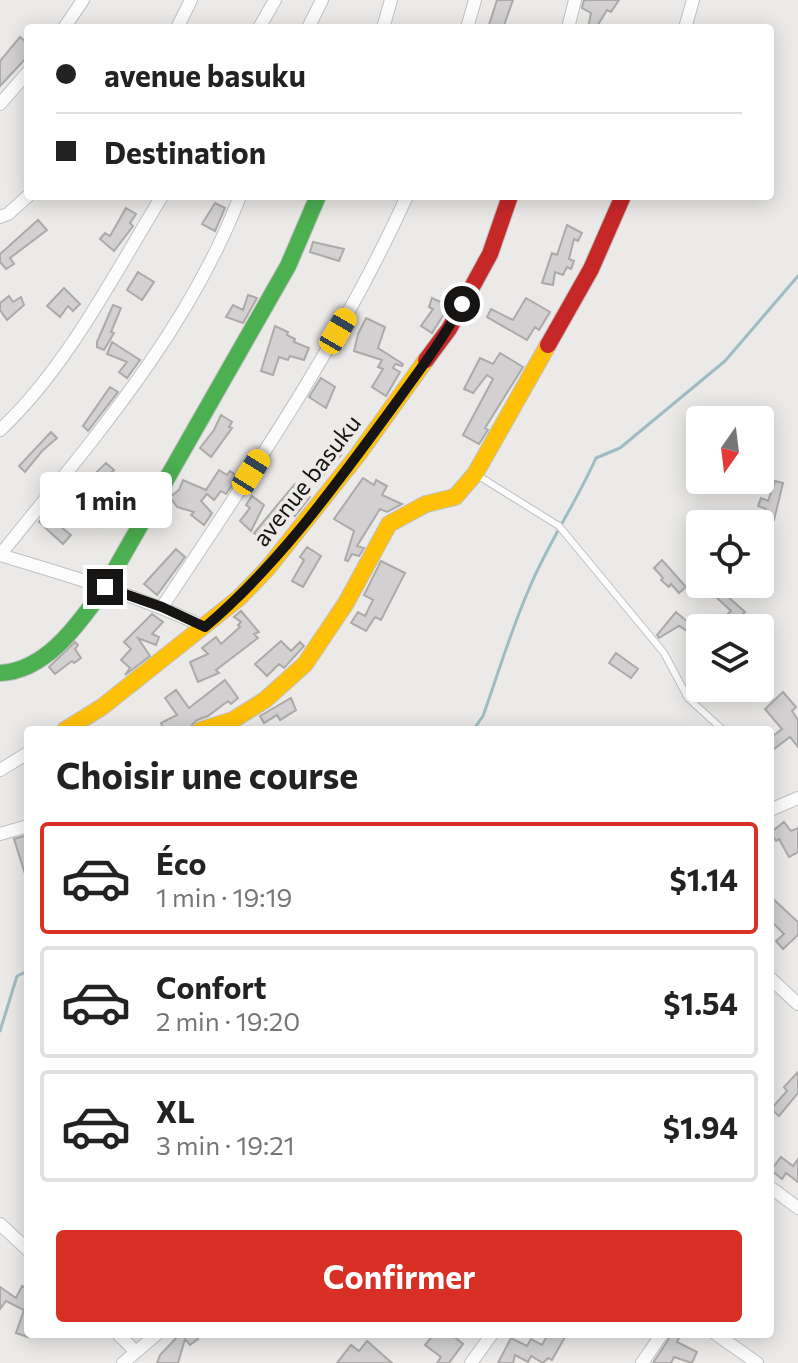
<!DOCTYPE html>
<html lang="fr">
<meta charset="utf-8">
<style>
:root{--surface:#fff;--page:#f6f6f6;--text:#222;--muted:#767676;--line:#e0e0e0;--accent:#d93025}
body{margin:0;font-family:Commissioner,sans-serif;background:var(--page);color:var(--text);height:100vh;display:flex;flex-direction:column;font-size:30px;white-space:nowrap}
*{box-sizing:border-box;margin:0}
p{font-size:26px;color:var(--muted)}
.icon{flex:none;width:44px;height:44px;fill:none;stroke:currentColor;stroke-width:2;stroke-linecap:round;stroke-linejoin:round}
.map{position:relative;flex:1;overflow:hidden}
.panel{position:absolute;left:24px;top:726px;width:750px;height:612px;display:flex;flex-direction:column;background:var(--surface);border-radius:8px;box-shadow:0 4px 20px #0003}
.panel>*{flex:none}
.guide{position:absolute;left:24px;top:24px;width:750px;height:176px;border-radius:8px;box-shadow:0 4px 20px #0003;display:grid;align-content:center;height:176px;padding:0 32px;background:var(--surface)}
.needle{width:52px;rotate:194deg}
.fabs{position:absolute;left:686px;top:406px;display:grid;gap:16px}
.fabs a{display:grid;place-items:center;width:88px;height:88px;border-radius:8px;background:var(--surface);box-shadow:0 4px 20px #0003;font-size:40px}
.end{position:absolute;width:36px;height:36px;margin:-18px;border:10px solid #161514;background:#fff;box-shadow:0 0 0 4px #fff}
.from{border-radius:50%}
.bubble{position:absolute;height:56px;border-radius:8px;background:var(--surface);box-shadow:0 4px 20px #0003;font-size:26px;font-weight:700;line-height:56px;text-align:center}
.car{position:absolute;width:24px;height:48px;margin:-24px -12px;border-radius:10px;box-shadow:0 0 6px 2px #0007;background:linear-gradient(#f5c518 24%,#345 0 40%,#f5c518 0 76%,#345 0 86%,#f5c518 0)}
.guide b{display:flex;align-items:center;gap:28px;height:76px;font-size:30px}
.guide b+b{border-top:2px solid var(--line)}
.guide i{width:20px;height:20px;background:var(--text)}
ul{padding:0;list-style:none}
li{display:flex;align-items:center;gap:24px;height:112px;margin:0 16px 12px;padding:0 16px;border:4px solid var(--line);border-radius:8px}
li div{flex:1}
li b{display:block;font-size:30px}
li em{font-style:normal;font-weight:700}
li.current{border-color:var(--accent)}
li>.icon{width:72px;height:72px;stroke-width:1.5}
h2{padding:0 32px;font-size:36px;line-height:96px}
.action{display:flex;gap:16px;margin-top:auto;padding:16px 32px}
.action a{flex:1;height:92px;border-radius:8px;background:var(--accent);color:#fff;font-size:32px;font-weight:700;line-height:92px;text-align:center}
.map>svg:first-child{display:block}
</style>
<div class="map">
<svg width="798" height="1363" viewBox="0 0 798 1363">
<rect width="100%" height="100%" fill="#ebeae9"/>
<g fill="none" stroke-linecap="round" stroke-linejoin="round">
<path stroke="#9ebdc3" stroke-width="3" d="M473,730L483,716C498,674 511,630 529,589C548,543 576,503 596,458L620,448L725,361L798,276
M0,1031L17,976L28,971"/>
</g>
<path fill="#d2d0d0" stroke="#abaaa9" stroke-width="2" d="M497,0H513L503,28H488Z
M584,0H619L611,12L607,10L596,28H588L591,13L582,8Z
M20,37L28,44V56L0,86V61Z
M215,203L225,208L215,231L202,224Z
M126,208L136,214L130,223L133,226L114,251L100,239L105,233L110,236Z
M38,220L47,230L10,258L14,264L6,269L0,262V254Z
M567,225L582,233L578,241L574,239L569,259L574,261L571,269L567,267L563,275L555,272L553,285L542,283L552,253L557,255Z
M313,242L344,249L339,261L310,252Z
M138,272L154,282L142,300L127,290Z
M64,288L80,304L73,311L68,306L60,317L47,306Z
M248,295L257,298L243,323L226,317L233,305L243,310Z
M9,296L13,302L21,297L24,305L7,320L0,310V303Z
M432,298L449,306L432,333L421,326L433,309L429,307Z
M526,298L550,312L539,330L535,327L527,340L487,317L491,309L513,320Z
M113,305L121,308L111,332L114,333L104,350L97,347V342Z
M366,318L385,327L378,348L403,364L402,366L395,364L393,368L400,372L386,396L372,387L383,369L378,367L382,360L354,351L358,334Z
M275,326L288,332L287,335L295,339L294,342L309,348L304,360L290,356L288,360L279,357L273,375L261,371Z
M112,342L140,360L127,378L119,372L127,362L107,354Z
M500,353L523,367L485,428L488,430L479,444L463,435L493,379L487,375L473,393L464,389L480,358L493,364Z
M321,378L335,387L326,408L309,397Z
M110,387L118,392L88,431L83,426Z
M221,415L232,422L229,427L232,428L211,457L200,448L214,430Z
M51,432L57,438L42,451L25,472L19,466Z
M340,439L347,442L342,454L321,478L311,470Z
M106,463L114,470L101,484L103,487L95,496L83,485Z
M219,470L227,475L230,471L238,477L226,494L221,491L214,500L207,494L201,501L212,513L204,525L191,515L194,512L177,507L170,497L179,490L183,480L206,490Z
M363,478L374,485L376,480L387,486L382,495L402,504L387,512L380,509L357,546L364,548L359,556L352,554L348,561L345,560L354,531L334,519Z
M775,481L783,483L774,520L764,517L766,509L758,506L761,498L768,501Z
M295,484L310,497L295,516L291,514L264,541L254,533Z
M115,496L122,502L125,498L138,507L129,520L116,511L102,527L94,520Z
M252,496L264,505L251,531L240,521L250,508L246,505Z
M48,511L57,518L54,521L71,535L63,544L39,522Z
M307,547L321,556L303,587L292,581L304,560L300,557Z
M176,549L185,557L157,595L144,584Z
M662,560L686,587L679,593L671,584L669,587L661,580L663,578L654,568Z
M381,561L405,573L381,620L375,617L366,631L351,623L358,612L365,616L373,600L364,595Z
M702,584H727L733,590L727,596L745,612L728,628H721L717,624L731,611Z
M241,611L259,632L254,634L258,638L216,670L219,673L198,682L190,662L208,654L202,648L216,637L221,644L240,627L238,625L241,622L234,617Z
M676,612L689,623L693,617L700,621V639L679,626L659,638L657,635Z
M152,614L163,622L152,634L159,637L156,645L138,638L150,656L125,675L130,668L121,660L131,649L124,642Z
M281,641L291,651L300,642L304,646L284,668L279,664L267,676L255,664Z
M75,642L78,645L75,649L81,658L74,663L72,661L55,674L49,667Z
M616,653L638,669L631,678L609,663Z
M225,680L238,698L231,704L228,701L208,716L197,720L187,730H164L161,723L177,715L165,698L176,690L189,708Z
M783,692L796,707L792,711L798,720V747L790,737L770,752V738L782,729L765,709Z
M291,698L296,710L280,720L277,715L264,723L260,716Z
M784,822L791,831L798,828V852L789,857L779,839L776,841L770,833Z
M28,835V877H26L14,839Z
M770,896L798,922V935L783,949L776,941L784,934L770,920Z
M798,1072V1093L779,1116L771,1109L787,1091L784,1087Z
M781,1157L793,1166L798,1159V1182L786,1173L782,1179L771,1170Z
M22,1286L28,1289V1337L16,1333L24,1310L6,1301L0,1309V1287L16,1298Z
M180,1334H194L198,1339L190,1345L185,1339L178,1363H157L160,1355Z
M434,1334H451L463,1344L449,1363H437L441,1357L425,1345Z
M548,1334L565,1337L552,1360L548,1358L543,1363L531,1356L528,1362L515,1355L513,1363H498L511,1338L527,1346L531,1339L542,1345Z
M672,1334L679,1338L677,1342L697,1352L692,1363L674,1357L671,1363H653Z
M367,1341L392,1363H337L351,1345L359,1351Z"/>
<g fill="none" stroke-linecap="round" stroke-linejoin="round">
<g stroke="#c1c1c0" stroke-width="8">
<path id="lane" d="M477,475L559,526L664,653L688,698L723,730"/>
</g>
<g stroke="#c1c1c0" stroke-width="14">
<path id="street" d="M64,28L83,0
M177,28L191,0
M259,28L275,0
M308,28L322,0
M383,28L391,0
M467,28L475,0
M568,28L575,0
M685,28L693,0
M0,104L28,72
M0,217L8,214L28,196
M0,430C66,369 115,273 162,196
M0,555C90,443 188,332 240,196
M0,555C70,576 139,596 205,627
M162,607C250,475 341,342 407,196
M0,770L28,753
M770,810L798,798
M0,834L28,826
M770,978L798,1004
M770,1187L798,1208
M0,1224L28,1250
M118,1334L135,1351
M716,1334L757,1363
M123,1363L157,1334
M471,1363L492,1334
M642,1363L662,1334"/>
</g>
<g stroke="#c1c1c0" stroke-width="18">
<path id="fast" d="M0,673C47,671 80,622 105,587L288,266L318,196"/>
</g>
<g stroke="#c1c1c0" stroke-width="18">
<path id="slow" d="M65,730L102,707L239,598L267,569L357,456L426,360
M201,730L233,720L265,700L305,664L346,603L389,524L426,504L455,497L475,474L548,345"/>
</g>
<g stroke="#c1c1c0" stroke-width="18">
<path id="jam" d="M548,345L591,269L623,196
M426,360L449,329L490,254L510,196"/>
</g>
<use href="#lane" stroke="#fcfcfc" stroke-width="6"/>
<use href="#street" stroke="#fcfcfc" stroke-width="12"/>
<use href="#fast" stroke="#4caf50" stroke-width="16"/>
<use href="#slow" stroke="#ffc107" stroke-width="16"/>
<use href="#jam" stroke="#c62828" stroke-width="16"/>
</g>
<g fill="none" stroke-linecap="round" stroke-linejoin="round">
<path stroke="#161514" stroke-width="10" d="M105,587L162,607L205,627C276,567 332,490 387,415C413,379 441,343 462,304"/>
</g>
<g text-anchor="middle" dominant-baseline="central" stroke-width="7" stroke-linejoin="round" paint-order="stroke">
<g font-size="24" fill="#161514" stroke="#ecebe8">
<text transform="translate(306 480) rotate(-52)">avenue basuku</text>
</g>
</g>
</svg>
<div class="fabs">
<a><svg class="needle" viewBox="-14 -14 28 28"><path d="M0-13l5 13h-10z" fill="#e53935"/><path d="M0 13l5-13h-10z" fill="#767676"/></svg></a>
<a><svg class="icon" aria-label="locate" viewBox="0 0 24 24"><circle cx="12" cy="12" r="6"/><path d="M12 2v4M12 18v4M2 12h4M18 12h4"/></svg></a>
<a><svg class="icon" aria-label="layers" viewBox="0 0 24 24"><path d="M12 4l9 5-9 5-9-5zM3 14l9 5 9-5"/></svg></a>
</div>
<i class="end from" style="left:462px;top:304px"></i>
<i class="end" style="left:105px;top:587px"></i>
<div class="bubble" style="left:40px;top:472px;width:132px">1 min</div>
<i class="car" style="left:338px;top:331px;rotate:30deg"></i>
<i class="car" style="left:251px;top:472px;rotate:32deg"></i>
<div class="guide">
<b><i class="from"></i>avenue basuku</b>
<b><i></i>Destination</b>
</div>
<section class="panel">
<h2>Choisir une course</h2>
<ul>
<li class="current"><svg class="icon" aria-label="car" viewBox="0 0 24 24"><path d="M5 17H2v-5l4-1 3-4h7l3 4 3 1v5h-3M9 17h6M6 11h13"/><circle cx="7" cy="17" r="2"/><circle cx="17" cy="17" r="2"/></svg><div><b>Éco</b><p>1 min · 19:19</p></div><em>$1.14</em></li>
<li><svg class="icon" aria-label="car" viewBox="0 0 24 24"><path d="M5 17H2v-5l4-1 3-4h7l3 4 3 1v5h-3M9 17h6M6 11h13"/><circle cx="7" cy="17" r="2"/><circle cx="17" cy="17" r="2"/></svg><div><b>Confort</b><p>2 min · 19:20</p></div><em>$1.54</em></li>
<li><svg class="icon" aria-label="car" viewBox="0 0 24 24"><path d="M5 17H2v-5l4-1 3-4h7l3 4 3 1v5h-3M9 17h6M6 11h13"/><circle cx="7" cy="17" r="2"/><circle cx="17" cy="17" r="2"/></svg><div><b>XL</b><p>3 min · 19:21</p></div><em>$1.94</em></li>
</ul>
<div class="action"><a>Confirmer</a></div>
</section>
</div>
